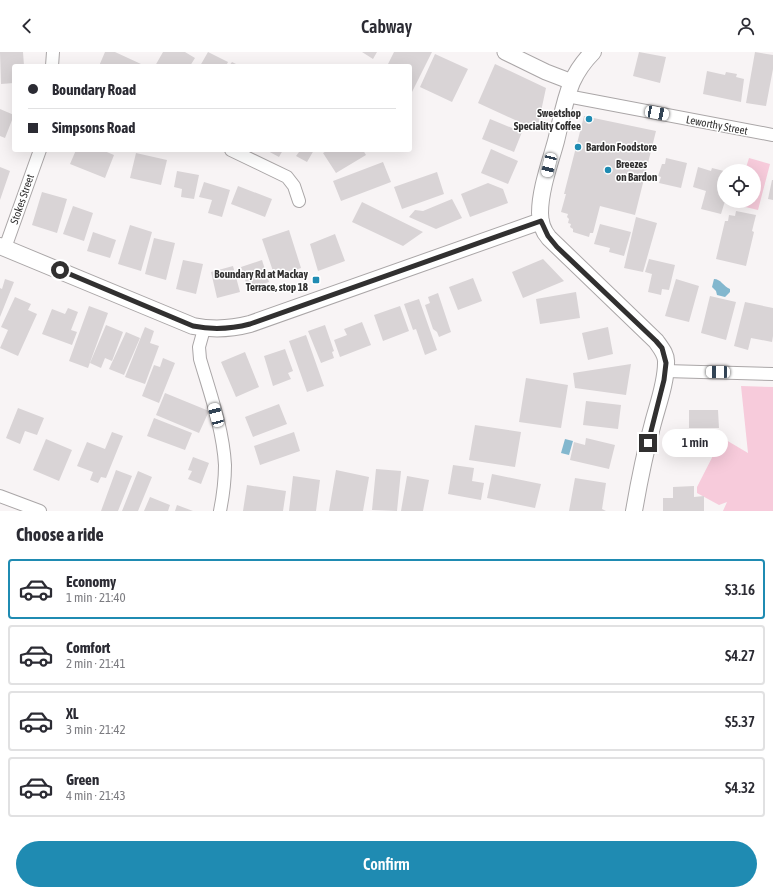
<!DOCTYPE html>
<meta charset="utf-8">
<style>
:root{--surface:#fff;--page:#f2f2f3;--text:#2b2b33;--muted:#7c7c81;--line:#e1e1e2;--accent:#1f8bb2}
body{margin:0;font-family:"Asap Condensed",sans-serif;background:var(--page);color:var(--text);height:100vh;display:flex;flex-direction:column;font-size:15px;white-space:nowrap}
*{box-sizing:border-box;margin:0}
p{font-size:13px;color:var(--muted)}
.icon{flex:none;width:22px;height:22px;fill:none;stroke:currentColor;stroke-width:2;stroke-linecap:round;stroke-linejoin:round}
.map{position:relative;height:459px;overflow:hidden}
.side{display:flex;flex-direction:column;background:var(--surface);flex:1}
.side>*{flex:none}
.hud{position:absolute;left:12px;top:12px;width:400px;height:88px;border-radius:4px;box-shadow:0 4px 16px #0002;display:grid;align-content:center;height:88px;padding:0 16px;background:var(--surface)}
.tools{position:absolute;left:717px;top:112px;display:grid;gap:8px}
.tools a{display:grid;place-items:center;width:44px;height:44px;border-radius:50%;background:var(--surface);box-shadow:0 4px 16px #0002;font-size:20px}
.end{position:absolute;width:18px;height:18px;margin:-9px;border:5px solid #313030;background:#fff;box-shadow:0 0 0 2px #fff}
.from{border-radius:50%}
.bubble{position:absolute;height:28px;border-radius:14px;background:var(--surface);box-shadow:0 4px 16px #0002;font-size:13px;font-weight:600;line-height:28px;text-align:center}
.car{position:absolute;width:12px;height:24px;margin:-12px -6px;border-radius:5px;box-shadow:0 0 3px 1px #0007;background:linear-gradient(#fff 24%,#345 0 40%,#fff 0 76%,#345 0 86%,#fff 0)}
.hud b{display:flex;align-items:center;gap:14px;height:38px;font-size:15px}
.hud b+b{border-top:1px solid var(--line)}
.hud i{width:10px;height:10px;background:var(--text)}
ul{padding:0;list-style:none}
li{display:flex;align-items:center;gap:12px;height:60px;margin:0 8px 6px;padding:0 8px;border:2px solid var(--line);border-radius:4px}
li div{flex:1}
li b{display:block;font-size:15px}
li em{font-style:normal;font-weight:600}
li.selected{border-color:var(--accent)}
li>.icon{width:36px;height:36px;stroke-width:1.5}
h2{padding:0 16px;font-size:18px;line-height:48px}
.primary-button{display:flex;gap:8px;margin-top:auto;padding:8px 16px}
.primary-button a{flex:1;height:46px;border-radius:24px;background:var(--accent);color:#fff;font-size:16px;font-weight:600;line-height:46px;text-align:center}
header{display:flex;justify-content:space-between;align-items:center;height:52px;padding:0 16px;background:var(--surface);font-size:18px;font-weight:600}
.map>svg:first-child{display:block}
</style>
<header><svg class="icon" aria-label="back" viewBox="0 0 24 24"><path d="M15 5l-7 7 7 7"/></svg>Cabway<svg class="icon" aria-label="person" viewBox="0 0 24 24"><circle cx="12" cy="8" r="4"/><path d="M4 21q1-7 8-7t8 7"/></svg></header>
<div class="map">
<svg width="773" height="459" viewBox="0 0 773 459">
<rect width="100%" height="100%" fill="#f8f4f5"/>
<path fill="#f7cbdb" d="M749,106L770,112L758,158L737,153L738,149H754V119H745Z
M741,334L773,335V459H723L727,450L719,453L697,441V435L720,390L726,388L748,401Z"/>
<path fill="#83b7ce" d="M714,227C721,227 723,234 730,237V240L725,245L717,243L716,239L712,235Z
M565,387L573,389L569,403L561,401Z"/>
<path fill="#d9d4d6" d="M0,0H23L24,14H14V31L1,32Z
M105,0H115L141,12L140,14H99Z
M163,0H185L195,6L190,14H155Z
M208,0L228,10L226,14H200Z
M362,0H377L373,7Z
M394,0H432L410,44V14H387Z
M639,0L666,5L660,31L633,24Z
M755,0L773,3V17L766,54L746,51Z
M435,2L468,17L452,50L420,35Z
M232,10L240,14H229Z
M495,12L546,36L537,78L478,51Z
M707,19L725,23L726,20L737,22L736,25L744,27L741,50L703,42Z
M0,57L14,63L5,86L0,84Z
M584,64L656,79L635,163L600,154L593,181H590L589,185L573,180V177L570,175L571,172L568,171L569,167L567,165L568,162L561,160L566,142H564Z
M490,67L522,80L514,100L482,87Z
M491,97L518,109L508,132L481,121Z
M76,98H102L114,103L105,126L70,112Z
M266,98H283L279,105Z
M296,98H314L307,110L296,104L299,100Z
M328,98H363L366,103L336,121L323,101Z
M136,101L167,108L161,133L130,126Z
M666,106L687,111L681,136L659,131L661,125L658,124L662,112H665Z
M383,110L391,130L341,149L333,129Z
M0,115L10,119L0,148Z
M698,115L711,119L712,116L724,119V133L722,139L724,140V149H725L721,162L701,157L706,139L693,135Z
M177,119L199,123L194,147L181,145L182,137L174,135Z
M437,120L444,142L402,157L394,135Z
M772,128H773V148L768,147Z
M204,130L230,138L222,165L208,161L212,148L199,145Z
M488,131L503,137L508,151L470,165L461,142Z
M238,134L272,147L265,165L231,152Z
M42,140L67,147L57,181L32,173Z
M452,147L462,166L436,177L409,165L415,158L423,159Z
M362,150L423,180L403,194L352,170Z
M73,154L93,161L84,189L63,182Z
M736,159L756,163L752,179L754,180L746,214L716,207L725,169H728L729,163L735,164Z
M636,165L657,171L643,220L624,216Z
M600,172L631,180L624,204L609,200L610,196L594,192Z
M130,173L152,180L141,219L118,212Z
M289,178L301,216L275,225L262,187Z
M93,180L116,188L110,206L87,199Z
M335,182L345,209L318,219L310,192Z
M154,186L175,191L166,228L145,222Z
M543,207L564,229L523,246L512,220Z
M649,207L675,213L669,238L662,237L661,243L648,240L652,222L645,220Z
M183,208L203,212L196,242L176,237Z
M262,208L269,230L248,237L241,215Z
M233,214L240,240L217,246L211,220Z
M473,226L482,249L458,258L449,235Z
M5,227L14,230L0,265V236L2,237Z
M676,227L699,234L689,270L665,264Z
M576,240L580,266L540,272L536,247Z
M438,241L451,280L439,285L437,280L433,277L425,253L430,251L428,245Z
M710,244L736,250L726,288L701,281Z
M15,245L31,252L28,258L37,262L18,304L0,296L8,278L1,275Z
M419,247L437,298L425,303L416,277L413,278L404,252Z
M745,250L773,256V284L772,290L751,286L748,298L734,294Z
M89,254L108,261L88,316L69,309Z
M400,254L409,279L383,289L374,263Z
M68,256L78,260L71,278L77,280L72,293L42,282L52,257L65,262Z
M362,270L371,293L340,305L334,288L347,283L344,277Z
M106,273L123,280L112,309L105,306L101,316L90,311Z
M325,273L334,299L332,300L334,306L321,311L308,279Z
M145,275L154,279L150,291L159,294L145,332L125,325Z
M608,275L613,302L588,308L582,281Z
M126,280L140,286L124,323L109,317Z
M306,283L324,334L307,340L289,289Z
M285,297L293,319L288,321L291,327L273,334L264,304Z
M245,300L259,335L236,345L221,310Z
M163,306L175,311L159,351L142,344L154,313L160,315Z
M631,312L626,343L575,336L573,321Z
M526,326L568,333L561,376L519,370Z
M165,341L209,359L199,381L156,363Z
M586,349L621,353L618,377L583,373Z
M279,352L287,372L253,385L245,365Z
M18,356L44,366L37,383L25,379L20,392L6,386Z
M689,358H718L719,376H689Z
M154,366L192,381L185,398L147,384Z
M475,373L521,380L515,415L469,408Z
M112,380L123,384L106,426L101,425L98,431L90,428L93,420L77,414L87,390L105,397Z
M294,380L300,399L260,413L254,394Z
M586,386L615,393L609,417L570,408L574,390L585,393Z
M46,387L72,398L59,429L33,418Z
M193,405L209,411L201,432L188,427L192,419L188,418Z
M453,413L474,416L472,429L484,431L481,448L448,442Z
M376,417L401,419L397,459L372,458Z
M116,418L132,424L118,459H101Z
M336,418L369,425L363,459H329Z
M138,419L152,425L138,459H122Z
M492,422L541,432L535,456L487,446Z
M293,424L320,428L316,459H289Z
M407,424L429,428L423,459H401Z
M575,426L606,431L602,457L606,459H569Z
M247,433L286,439L283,459H243Z
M694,434V445L704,444V459H663V446H673V435Z
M150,445L170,453L168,459H144Z
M177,453L193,459H175Z"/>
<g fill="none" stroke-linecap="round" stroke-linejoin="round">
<g stroke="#aaa6a7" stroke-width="14">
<path id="minor" d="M52,14L53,0
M567,44L773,83
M231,98L287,125L294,134L299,149
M5,196L40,98
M204,277L199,295L200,307C210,341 223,377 225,413C225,428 223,444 220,459
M665,319L773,322
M0,444L40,459"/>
</g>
<g stroke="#aaa6a7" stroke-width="17">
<path id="tertiary" d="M505,0L546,20L572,30"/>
</g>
<g stroke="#aaa6a7" stroke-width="18">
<path id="secondary" d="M593,0C584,9 577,19 572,30C564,49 561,69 556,89C550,111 540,138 540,161C540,170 543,179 549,186L656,289C661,296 667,303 666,311C666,331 658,352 653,371C645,400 639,430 634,459
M0,194L193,274C213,278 231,277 250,272L541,169"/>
</g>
<use href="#minor" stroke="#fff" stroke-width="12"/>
<use href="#tertiary" stroke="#fff" stroke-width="15"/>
<use href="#secondary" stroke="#fff" stroke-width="16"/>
</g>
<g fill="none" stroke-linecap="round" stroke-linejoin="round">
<path stroke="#313030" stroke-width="5" d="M60,218L193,274C213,278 231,277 250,272L541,169L548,184L557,195L656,289L662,296L666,311L664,328L648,391"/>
</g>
<g fill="#1f8bb2" stroke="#fff" stroke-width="1.5">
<circle cx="589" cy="67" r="4"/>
<circle cx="578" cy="95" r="4"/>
<circle cx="608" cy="118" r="4"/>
<rect x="312" y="224" width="8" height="8" rx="2"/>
</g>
<g text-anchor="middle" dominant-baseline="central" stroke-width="3" stroke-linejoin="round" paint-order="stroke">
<g font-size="11" font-weight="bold" fill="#313030" stroke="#fff" text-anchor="end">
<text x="581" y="61">Sweetshop<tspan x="581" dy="13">Speciality Coffee</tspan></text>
<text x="586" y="95" text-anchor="start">Bardon Foodstore</text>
<text x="616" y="112" text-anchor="start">Breezes<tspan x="616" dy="13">on Bardon</tspan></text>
<text x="308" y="222">Boundary Rd at Mackay<tspan x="308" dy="13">Terrace, stop 18</tspan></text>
</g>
<g font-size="11" fill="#313030" stroke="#fff">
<text transform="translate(717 73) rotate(11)">Leworthy Street</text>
<text transform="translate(22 147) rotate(-71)">Stokes Street</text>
</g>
</g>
</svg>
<div class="tools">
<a><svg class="icon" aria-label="locate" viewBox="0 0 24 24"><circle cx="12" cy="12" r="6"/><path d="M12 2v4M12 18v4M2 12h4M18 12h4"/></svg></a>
</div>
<i class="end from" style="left:60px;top:218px"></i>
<i class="end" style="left:648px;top:391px"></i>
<div class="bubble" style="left:662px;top:377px;width:66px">1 min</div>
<i class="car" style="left:657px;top:61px;rotate:101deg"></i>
<i class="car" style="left:549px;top:113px;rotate:194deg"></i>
<i class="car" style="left:718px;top:320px;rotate:271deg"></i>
<i class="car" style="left:216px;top:363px;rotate:345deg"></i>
<div class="hud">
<b><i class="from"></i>Boundary Road</b>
<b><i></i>Simpsons Road</b>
</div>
</div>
<section class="side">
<h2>Choose a ride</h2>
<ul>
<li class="selected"><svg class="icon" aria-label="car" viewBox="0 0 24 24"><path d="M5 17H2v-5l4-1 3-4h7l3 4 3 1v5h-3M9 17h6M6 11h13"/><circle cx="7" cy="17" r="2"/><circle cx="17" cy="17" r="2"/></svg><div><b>Economy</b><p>1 min · 21:40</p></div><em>$3.16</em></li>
<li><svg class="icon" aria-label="car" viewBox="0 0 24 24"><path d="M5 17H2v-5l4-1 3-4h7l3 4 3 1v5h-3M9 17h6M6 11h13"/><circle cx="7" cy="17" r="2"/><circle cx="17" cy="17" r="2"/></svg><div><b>Comfort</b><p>2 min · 21:41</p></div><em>$4.27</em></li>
<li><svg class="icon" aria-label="car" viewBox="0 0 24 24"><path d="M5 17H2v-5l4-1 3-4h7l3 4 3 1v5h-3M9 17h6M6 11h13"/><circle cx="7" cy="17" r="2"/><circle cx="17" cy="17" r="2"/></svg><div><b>XL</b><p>3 min · 21:42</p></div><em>$5.37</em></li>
<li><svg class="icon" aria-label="car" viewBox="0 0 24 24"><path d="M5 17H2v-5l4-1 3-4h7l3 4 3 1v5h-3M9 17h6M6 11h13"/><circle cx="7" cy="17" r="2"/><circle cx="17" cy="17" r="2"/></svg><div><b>Green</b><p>4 min · 21:43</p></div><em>$4.32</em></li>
</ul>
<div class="primary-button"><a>Confirm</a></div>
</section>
